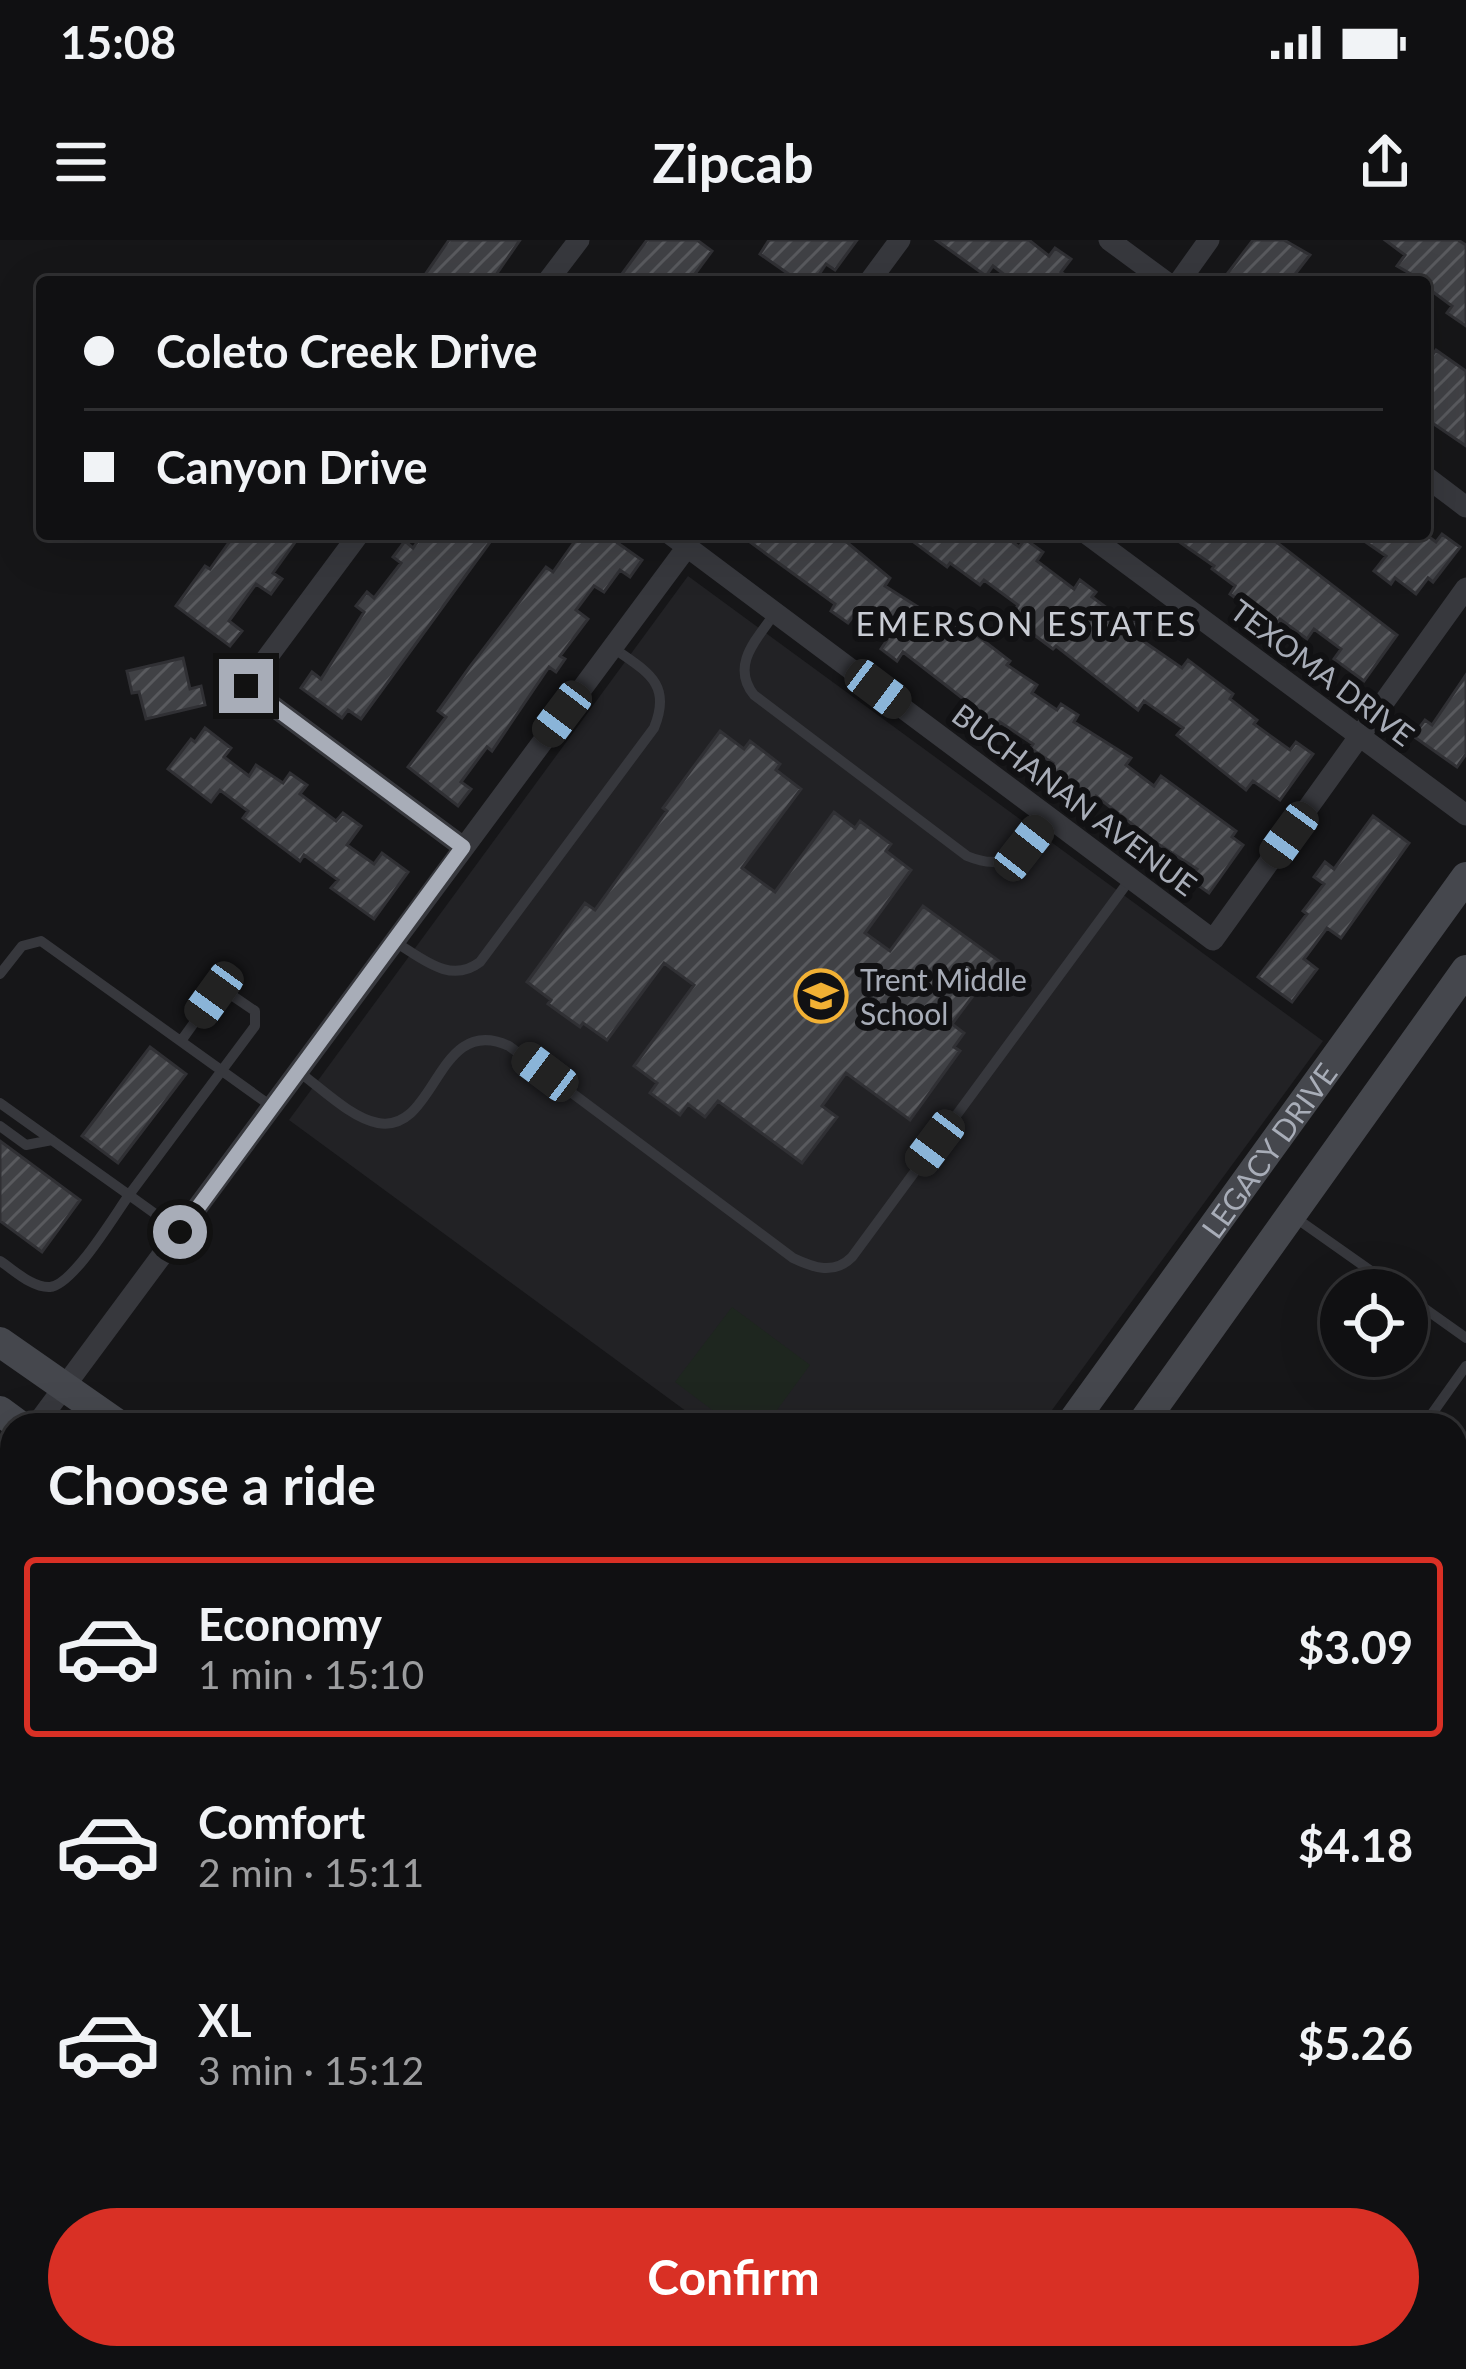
<!DOCTYPE html>
<meta charset="utf-8">
<style>
:root{--surface:#101012;--page:#19191b;--text:#f1f3f6;--muted:#9c9d9f;--line:#303032;--accent:#d93025}
body{margin:0;font-family:Lato,sans-serif;background:var(--page);color:var(--text);height:100vh;display:flex;flex-direction:column;font-size:45px;white-space:nowrap}
*{box-sizing:border-box;margin:0}
p{font-size:39px;color:var(--muted)}
.icon{flex:none;width:66px;height:66px;fill:none;stroke:currentColor;stroke-width:2;stroke-linecap:round;stroke-linejoin:round}
.map{position:relative;flex:1;overflow:hidden}
.drawer{position:absolute;left:0px;top:1173px;width:1467px;height:957px;display:flex;flex-direction:column;background:var(--surface);border-radius:36px 36px 0 0;box-shadow:0 12px 48px #0002,0 0 0 3px var(--line)}
.drawer>*{flex:none}
.hud{position:absolute;left:36px;top:36px;width:1395px;height:264px;border-radius:12px;box-shadow:0 12px 48px #0002,0 0 0 3px var(--line);display:grid;align-content:center;height:264px;padding:0 48px;background:var(--surface)}
.tools{position:absolute;left:1320px;top:1029px;display:grid;gap:24px}
.tools a{display:grid;place-items:center;width:108px;height:108px;border-radius:50%;background:var(--surface);box-shadow:0 12px 48px #0002,0 0 0 3px var(--line);font-size:60px}
.end{position:absolute;width:54px;height:54px;margin:-27px;border:15px solid #a8adb8;background:#111;box-shadow:0 0 0 6px #111}
.from{border-radius:50%}
.car{position:absolute;width:36px;height:72px;margin:-36px -18px;border-radius:15px;box-shadow:0 0 9px 3px #0007;background:linear-gradient(#222 24%,#8ab4d8 0 40%,#222 0 76%,#8ab4d8 0 86%,#222 0)}
.hud b{display:flex;align-items:center;gap:42px;height:114px;font-size:45px}
.hud b+b{border-top:3px solid var(--line)}
.hud i{width:30px;height:30px;background:var(--text)}
ul{padding:0;list-style:none}
li{display:flex;align-items:center;gap:36px;height:180px;margin:0 24px 18px;padding:0 24px;border:6px solid transparent;border-radius:12px}
li div{flex:1}
li b{display:block;font-size:45px}
li em{font-style:normal;font-weight:700}
li.current{border-color:var(--accent)}
li>.icon{width:108px;height:108px;stroke-width:1.5}
h2{padding:0 48px;font-size:54px;line-height:144px}
.cta{display:flex;gap:24px;margin-top:auto;padding:24px 48px}
.cta a{flex:1;height:138px;border-radius:72px;background:var(--accent);color:#fff;font-size:48px;font-weight:700;line-height:138px;text-align:center}
.status{display:flex;justify-content:space-between;align-items:center;height:84px;padding:0 60px;background:var(--surface);direction:ltr}
.status svg{height:33px;fill:currentColor}
header{display:flex;justify-content:space-between;align-items:center;height:156px;padding:0 48px;background:var(--surface);font-size:54px;font-weight:700}
.map>svg:first-child{display:block}
</style>
<div class="status"><b>15:08</b><svg viewBox="0 0 49 12"><path d="M0 12V9h3v3zM5 12V6h3v6zM10 12V3h3v9zM15 12V0h3v12zM26 1h20v11H26zM47 4h2v5h-2z"/></svg></div>
<header><svg class="icon" aria-label="menu" viewBox="0 0 24 24"><path d="M4 6h16M4 12h16M4 18h16"/></svg>Zipcab<svg class="icon" aria-label="share" viewBox="0 0 24 24"><path d="M12 15V3M7 8l5-5 5 5M5 13v7h14v-7"/></svg></header>
<div class="map">
<svg width="1466" height="2129" viewBox="0 0 1466 2129">
<defs>
<pattern id="building-hatch" width="6" height="6" patternUnits="userSpaceOnUse" patternTransform="scale(3)"><rect width="6" height="6" fill="#404145"/><path d="M-1 1l2-2M0 6l6-6M5 7l2-2" fill="none" stroke="#595a5e"/></pattern>
</defs>
<rect width="100%" height="100%" fill="#161618"/>
<path fill="#222225" d="M688,336L1323,801L1041,1185H705L289,880Z"/>
<path fill="#1e261f" d="M732,1067L810,1125L766,1185H732L675,1142Z"/>
<path fill="url(#building-hatch)" stroke="#303034" stroke-width="3" d="M449,0H520L491,42H420Z
M647,0H697L712,11L689,42H616Z
M769,0H857L835,30L826,24L814,42H800L760,14Z
M936,0H1029L1049,16L1055,8L1071,19L1061,32L1074,42H1014L993,26L986,36Z
M1253,0H1284L1310,15L1289,42H1221Z
M1385,0H1458L1466,5V86L1447,73L1452,66L1425,46V42L1397,26L1405,15Z
M1436,110L1466,131V206L1425,178V126Z
M235,294L244,299L248,294H301L273,333L282,339L271,354L256,344L229,381L242,391L230,406L176,366L205,326L210,329Z
M423,294H496L361,479L348,470L342,478L301,448L312,432L321,439L364,372L356,366L367,352L374,358L401,323L393,317L405,301L413,308Z
M580,294H605L642,320L630,337L620,330L604,352L594,346L576,370L588,379L560,416L565,419L556,432L549,427L492,511L487,507L461,542L471,549L458,566L408,527L446,477L438,471L469,428L546,327L553,332Z
M739,294H837L890,338L885,346L937,379L944,370L1010,421L1007,425L1037,445L1032,453L1057,470L1061,464L1078,475L1074,482L1131,518L1126,525L1154,546L1161,536L1236,591L1232,597L1243,605L1209,653L1189,639L1197,629L1155,602L1096,556L1090,564L1046,532L1053,523L1030,508L1033,504L1000,482L994,491L980,481L984,475L943,443L903,412L897,421L881,409L887,400L854,375L848,383L831,371L835,364Z
M903,294H1002L1019,307L1025,299L1043,312L1037,321L1074,349L1080,340L1096,352L1092,357L1130,385L1134,380L1149,391L1143,401L1182,428L1188,420L1233,454L1230,459L1257,480L1254,484L1290,510L1296,502L1313,514L1280,560L1253,541L1246,550L1177,495L1183,488L1144,461L1138,470L1056,406L1053,409L1010,377L1018,365L984,340L980,345L950,323L947,327Z
M1168,294H1266L1397,395L1364,441L1334,419L1341,409L1314,389L1307,399L1280,379L1275,386L1230,354L1235,346L1212,329L1214,326Z
M1354,294H1425L1436,302L1442,294L1460,307L1433,342L1428,338L1416,354L1395,338L1391,344L1374,331L1386,316Z
M183,418L190,449L201,446L205,465L146,479L139,452L132,453L127,431Z
M1466,435V514L1457,527L1413,496L1425,480L1432,485Z
M205,488L231,508L224,517L249,536L256,525L283,543L290,533L307,545L300,554L336,581L343,573L361,586L347,605L374,624L382,613L408,632L374,679L331,648L338,640L304,615L300,621L243,578L248,571L220,550L211,562L168,529L191,499L195,502Z
M720,491L744,509L750,501L780,524L776,530L801,549L742,628L775,652L834,572L855,588L860,581L891,604L886,611L911,630L865,693L890,711L923,666L999,721L952,784L964,793L954,807L960,811L910,880L846,833L822,866L837,877L802,923L718,861L705,877L688,864L680,875L650,853L657,843L634,826L694,745L664,723L607,800L583,783L580,787L548,764L551,760L527,742L585,663L595,670L667,571L663,568Z
M1373,576L1409,603L1341,698L1327,688L1304,719L1317,729L1292,762L1258,737L1307,674L1303,671L1324,644L1314,637L1325,622L1334,629Z
M150,807L186,834L118,923L82,896Z
M0,901L80,960L42,1012L0,981Z"/>
<g fill="none" stroke-linecap="round" stroke-linejoin="round">
<path stroke="#3d3f44" stroke-width="3" stroke-dasharray="6 9" stroke-linecap="butt" d="M1456,2123L1464,2129
M595,2129L603,2118"/>
<path stroke="#37383d" stroke-width="10" d="M775,373C757,399 730,425 754,455L967,616C1010,634 1023,609 1048,577
M395,702C422,718 450,745 480,722L654,488C673,442 645,431 612,407
M0,734L22,706L41,701L271,866
M299,832C321,848 351,878 378,883C437,894 436,772 509,806L793,1018C814,1028 834,1035 852,1017L1131,638
M0,863L129,955L255,786V771L227,752L214,755L181,801
M0,886L26,905L52,900
M1293,976L1398,1050
M0,1021C14,1030 32,1048 50,1047C73,1045 114,976 129,955L179,991
M1407,1056L1466,1098
M1424,1185L1466,1126
M523,2118L540,2129"/>
<path stroke="#37383d" stroke-width="21" d="M1109,0L1166,42
M547,42L579,0
M869,42L900,0
M1179,42L1209,0
M1425,236L1466,267
M359,294L246,446L463,607
M670,294L1213,700L1466,348
M1087,294L1466,575
M36,1185L687,307
M1455,1581L1466,1579
M1455,1667L1466,1669"/>
<g stroke="#45474d" stroke-width="30">
<path d="M0,1102L119,1185"/>
<path d="M0,1171L19,1185"/>
<path id="s1" d="M1070,1185L1466,637"/>
<path d="M1141,1185L1466,730"/>
<path d="M1319,2118L1334,2129"/>
<path d="M1416,2118L1432,2129"/>
<path d="M384,2129L393,2118"/>
<path d="M455,2129L463,2118"/>
</g>
</g>
<g fill="none" stroke-linecap="round" stroke-linejoin="round">
<path stroke="#a8adb8" stroke-width="15" d="M180,992L463,607L246,446"/>
</g>
<defs>
<g id="school-ring" transform="scale(2.7)"><circle r="9.5" fill="#111113" stroke="#f2b134" stroke-width="1.5"/><path d="M0-5L7-2L0 1L-7-2ZM-4 1L0 2.5L4 1V4Q0 6-4 4Z" fill="#f2b134"/></g>
</defs>
<g fill-rule="evenodd">
<use href="#school-ring" x="821" y="756"/>
</g>
<g text-anchor="middle" dominant-baseline="central" stroke-width="12" stroke-linejoin="round" paint-order="stroke">
<g font-size="30" fill="#a8adb8" stroke="#111113">
<text transform="translate(1323 432) rotate(37)">TEXOMA DRIVE</text>
<text transform="translate(1075 559) rotate(37)">BUCHANAN AVENUE</text>
<text stroke="none"><textPath href="#s1" startOffset="339">LEGACY DRIVE</textPath></text>
</g>
<g font-size="30" fill="#a8adb8" stroke="#111113" text-anchor="start">
<text x="860" y="739">Trent Middle<tspan x="860" dy="34">School</tspan></text>
</g>
<g font-size="33" letter-spacing="3" fill="#c9ccd4" stroke="#111113">
<text x="1027" y="383">EMERSON ESTATES</text>
</g>
</g>
</svg>
<div class="tools">
<a><svg class="icon" aria-label="locate" viewBox="0 0 24 24"><circle cx="12" cy="12" r="6"/><path d="M12 2v4M12 18v4M2 12h4M18 12h4"/></svg></a>
</div>
<i class="end from" style="left:180px;top:992px"></i>
<i class="end" style="left:246px;top:446px"></i>
<i class="car" style="left:878px;top:449px;rotate:127deg"></i>
<i class="car" style="left:562px;top:474px;rotate:217deg"></i>
<i class="car" style="left:1289px;top:595px;rotate:216deg"></i>
<i class="car" style="left:1024px;top:608px;rotate:38deg"></i>
<i class="car" style="left:214px;top:755px;rotate:216deg"></i>
<i class="car" style="left:545px;top:832px;rotate:307deg"></i>
<i class="car" style="left:935px;top:903px;rotate:217deg"></i>
<div class="hud">
<b><i class="from"></i>Coleto Creek Drive</b>
<b><i></i>Canyon Drive</b>
</div>
<section class="drawer">
<h2>Choose a ride</h2>
<ul>
<li class="current"><svg class="icon" aria-label="car" viewBox="0 0 24 24"><path d="M5 17H2v-5l4-1 3-4h7l3 4 3 1v5h-3M9 17h6M6 11h13"/><circle cx="7" cy="17" r="2"/><circle cx="17" cy="17" r="2"/></svg><div><b>Economy</b><p>1 min · 15:10</p></div><em>$3.09</em></li>
<li><svg class="icon" aria-label="car" viewBox="0 0 24 24"><path d="M5 17H2v-5l4-1 3-4h7l3 4 3 1v5h-3M9 17h6M6 11h13"/><circle cx="7" cy="17" r="2"/><circle cx="17" cy="17" r="2"/></svg><div><b>Comfort</b><p>2 min · 15:11</p></div><em>$4.18</em></li>
<li><svg class="icon" aria-label="car" viewBox="0 0 24 24"><path d="M5 17H2v-5l4-1 3-4h7l3 4 3 1v5h-3M9 17h6M6 11h13"/><circle cx="7" cy="17" r="2"/><circle cx="17" cy="17" r="2"/></svg><div><b>XL</b><p>3 min · 15:12</p></div><em>$5.26</em></li>
</ul>
<div class="cta"><a>Confirm</a></div>
</section>
</div>
